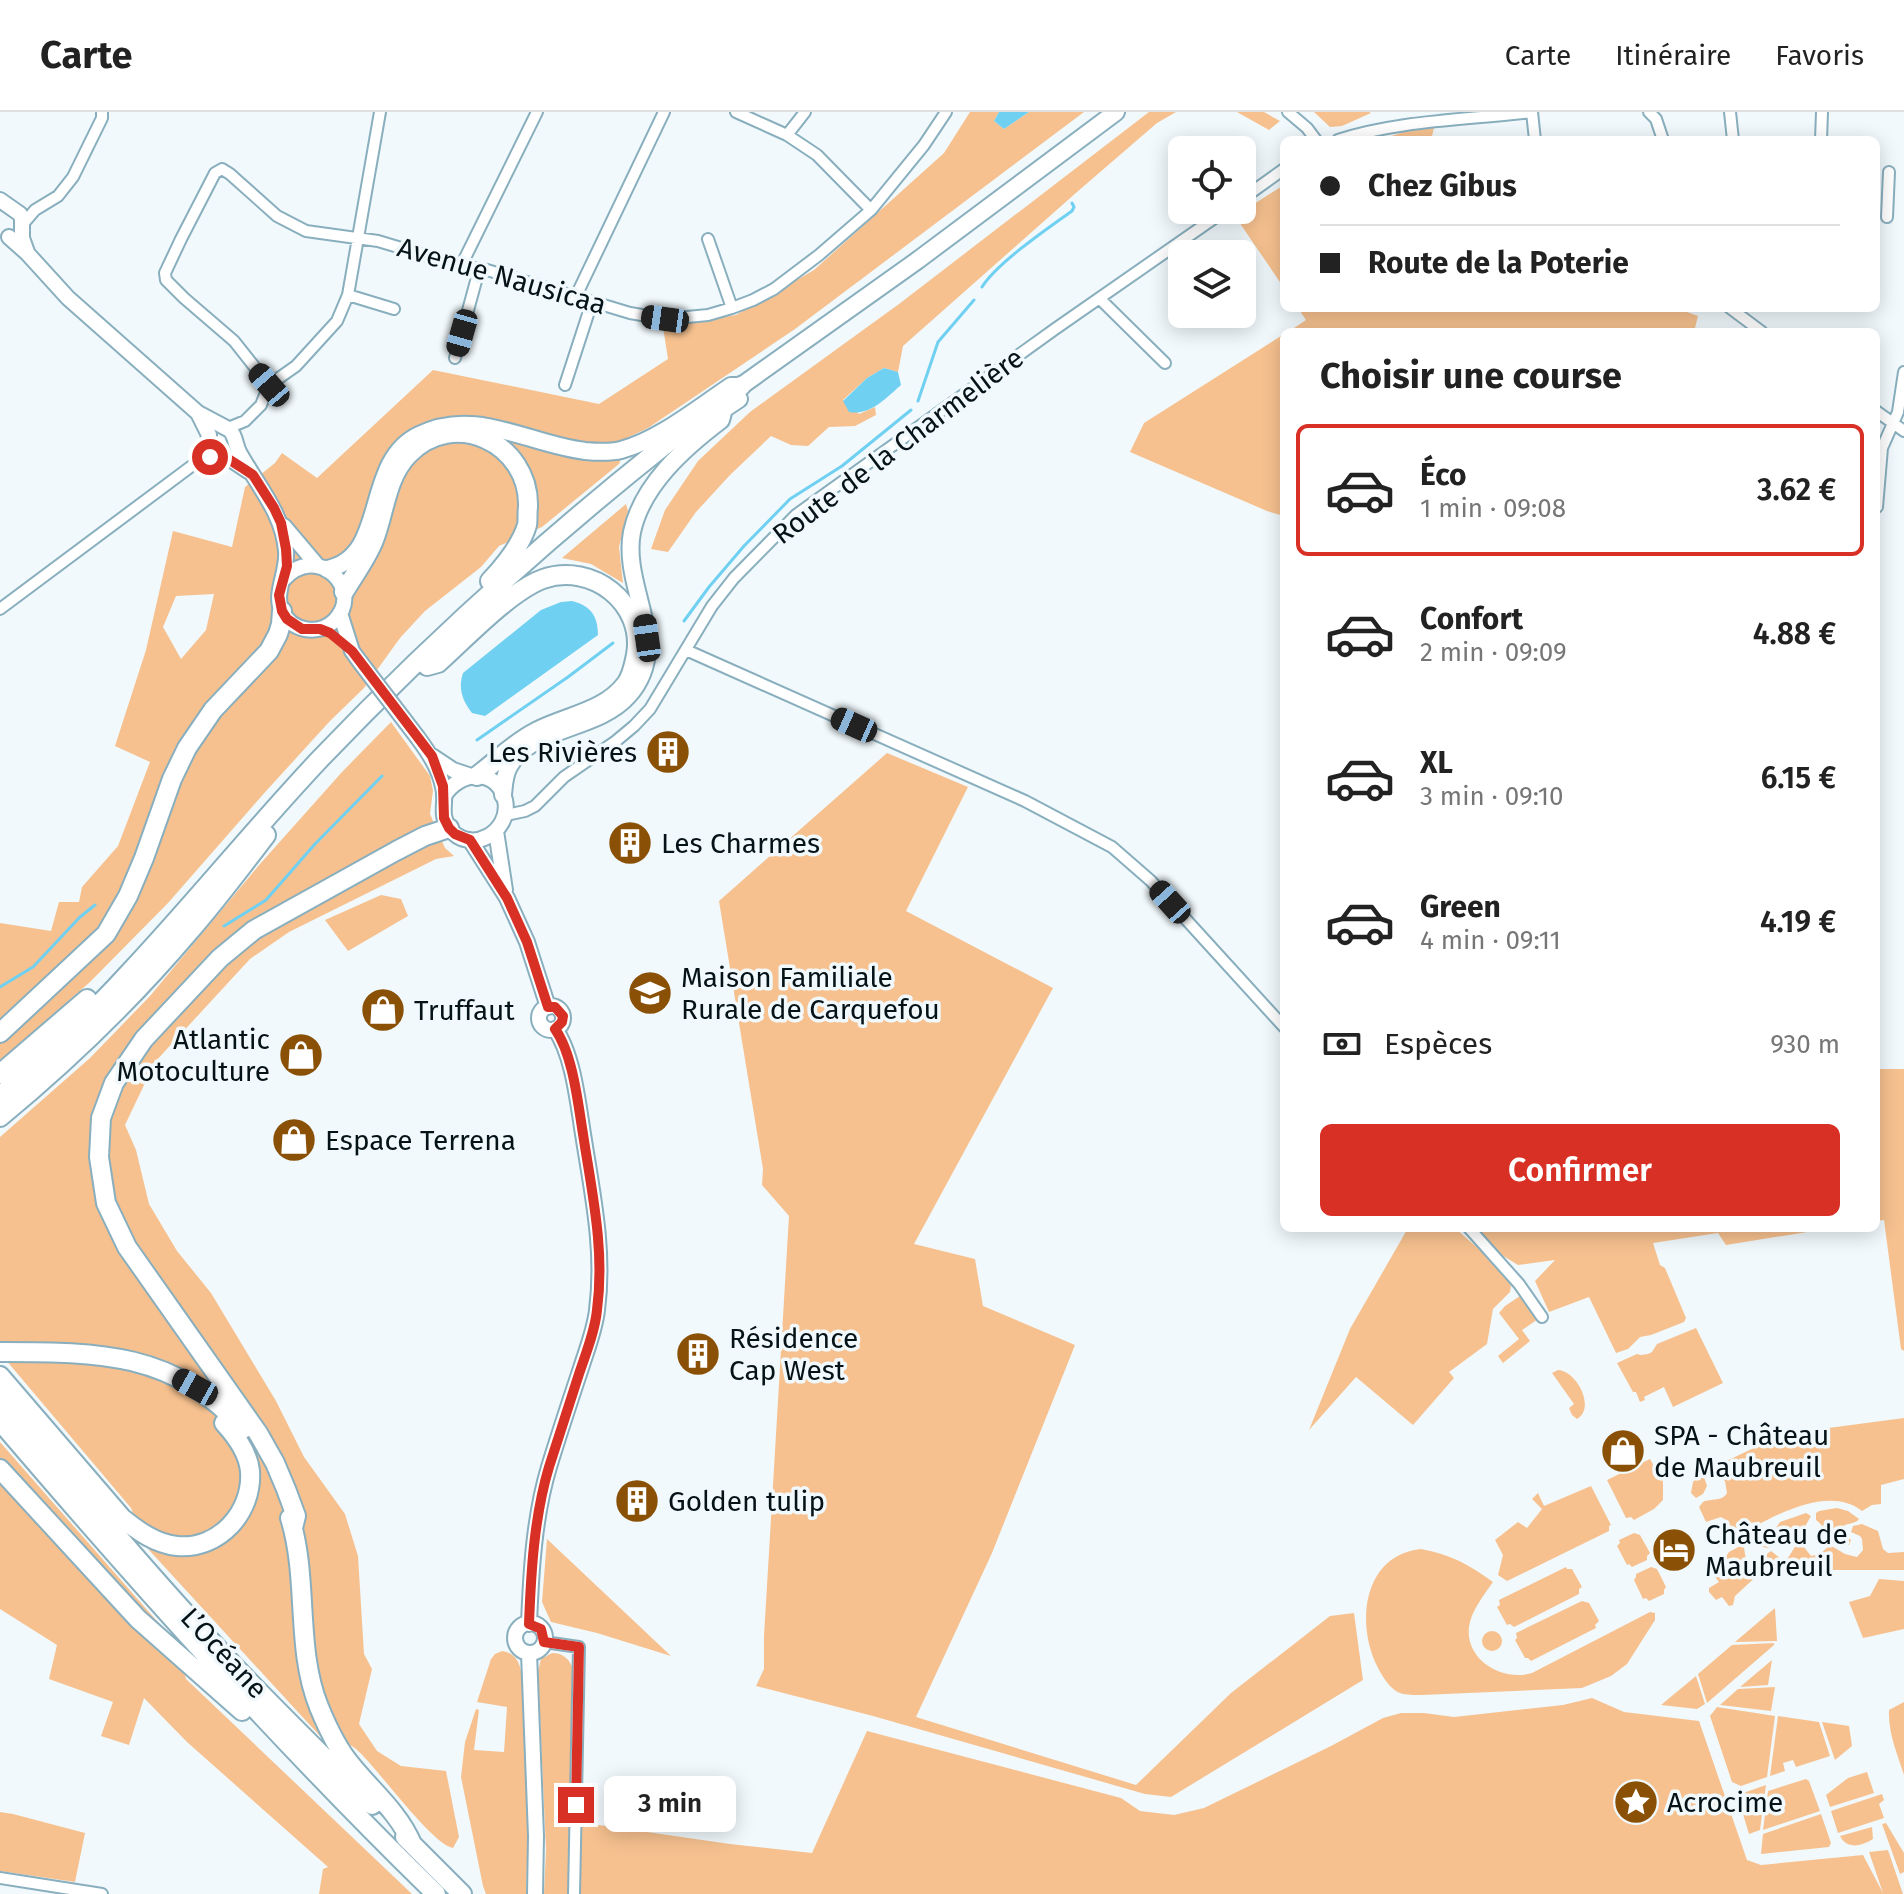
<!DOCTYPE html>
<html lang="fr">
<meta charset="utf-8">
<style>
:root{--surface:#fff;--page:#f2f2f2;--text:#222;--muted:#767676;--line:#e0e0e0;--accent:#d93025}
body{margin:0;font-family:"Fira Sans",sans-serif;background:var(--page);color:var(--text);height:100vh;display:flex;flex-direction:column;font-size:30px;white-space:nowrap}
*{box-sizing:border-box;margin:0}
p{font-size:26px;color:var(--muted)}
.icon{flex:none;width:44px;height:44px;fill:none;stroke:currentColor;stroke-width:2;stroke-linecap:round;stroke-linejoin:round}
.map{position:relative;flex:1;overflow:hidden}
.sheet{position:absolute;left:1280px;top:216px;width:600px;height:904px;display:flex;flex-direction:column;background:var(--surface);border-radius:12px;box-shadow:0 4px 20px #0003}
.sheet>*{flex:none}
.guide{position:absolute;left:1280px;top:24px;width:600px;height:176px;border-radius:12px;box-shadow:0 4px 20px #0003;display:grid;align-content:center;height:176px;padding:0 40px;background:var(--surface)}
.controls{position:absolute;left:1168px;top:24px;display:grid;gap:16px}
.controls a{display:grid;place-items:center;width:88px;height:88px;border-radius:12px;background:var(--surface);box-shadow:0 4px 20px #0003;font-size:40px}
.end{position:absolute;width:36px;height:36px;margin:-18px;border:10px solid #d93025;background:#fff;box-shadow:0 0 0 4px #fff}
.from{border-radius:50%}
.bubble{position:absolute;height:56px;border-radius:12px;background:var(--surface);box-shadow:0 4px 20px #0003;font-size:26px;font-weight:600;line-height:56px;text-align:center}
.car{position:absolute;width:24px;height:48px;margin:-24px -12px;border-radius:10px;box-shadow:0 0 6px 2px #0007;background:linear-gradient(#222 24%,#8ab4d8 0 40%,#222 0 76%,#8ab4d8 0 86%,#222 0)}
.guide b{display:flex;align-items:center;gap:28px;height:76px;font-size:30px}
.guide b+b{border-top:2px solid var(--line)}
.guide i{width:20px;height:20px;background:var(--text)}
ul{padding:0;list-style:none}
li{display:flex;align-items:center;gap:24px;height:132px;margin:0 16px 12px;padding:0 24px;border:4px solid transparent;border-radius:12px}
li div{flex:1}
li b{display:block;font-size:30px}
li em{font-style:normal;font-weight:600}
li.active{border-color:var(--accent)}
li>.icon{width:72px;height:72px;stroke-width:1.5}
h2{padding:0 40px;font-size:36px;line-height:96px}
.pay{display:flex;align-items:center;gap:20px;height:88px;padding:0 40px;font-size:30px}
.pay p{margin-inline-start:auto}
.primary-button{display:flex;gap:16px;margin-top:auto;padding:16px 40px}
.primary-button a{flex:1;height:92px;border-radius:12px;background:var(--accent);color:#fff;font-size:32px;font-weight:600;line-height:92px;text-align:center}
header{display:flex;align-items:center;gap:48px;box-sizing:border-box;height:112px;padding:0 40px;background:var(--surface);border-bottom:2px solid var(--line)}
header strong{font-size:38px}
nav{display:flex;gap:44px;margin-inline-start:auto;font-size:28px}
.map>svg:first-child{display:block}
</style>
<header>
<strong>Carte</strong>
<nav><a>Carte</a><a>Itinéraire</a><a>Favoris</a></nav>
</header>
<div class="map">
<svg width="1904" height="1782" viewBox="0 0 1904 1782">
<rect width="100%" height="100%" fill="#f1f9fc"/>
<path fill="#f6c18f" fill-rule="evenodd" d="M970,0H999L994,9L1004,17L1029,0H1084L795,217L648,316L629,325L619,352L542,415L499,434L481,455L425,499L400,526L364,576L330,609L267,678L168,791L90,870L0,949V811L51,819L59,790H79L82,775L118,734L150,650L115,634L146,538L173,419L232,435L245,375L275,351L282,341L317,366L433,258L599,292L668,247L663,215L736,203L814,158L944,41ZM214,482L206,518L181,547L163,515L176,484Z
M1149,0H1176L1157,11L1077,80L903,234L898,260L884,256L867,266L843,288L859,302L875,295L876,303L855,314L829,315L808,334L791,333L771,324L730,363L696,400L668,440L651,437L665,398L698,349L750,300L899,192Z
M1237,0H1264L1280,9L1269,18Z
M1314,0H1369L1371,1L1342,14L1330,15Z
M1434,16L1431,28H1379L1404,20Z
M1284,73V176L1235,104Z
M1298,196H1676L1698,204L1694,220H1288L1306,208Z
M1284,222V404L1267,399L1130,340L1144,311Z
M626,392L628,399L619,435L623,471L591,452L562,446Z
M391,610L430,664L433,679L430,702L445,736L454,744L436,747L289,820L250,847L155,950L125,1013L136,1038L149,1092L177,1139L211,1181L276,1289L304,1345L345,1402L358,1444L364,1542L372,1557L359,1612L377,1639L401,1654L446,1659L459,1725L453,1736C431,1732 377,1655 356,1637C347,1629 331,1628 320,1624L149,1438L131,1396L0,1241V1025L90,946L150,884L260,752L342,660Z
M887,641L968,675L906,799L1053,876L914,1132L975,1147L983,1194L1075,1233L992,1441L916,1605L1136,1673L1231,1581L1330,1504L1354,1501L1363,1568L1171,1685L1145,1682L873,1604L756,1574L764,1557V1524L789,1104L762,1073L763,1057L719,789Z
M381,783L401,787L408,804L348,839L325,808Z
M1876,957H1904V1239L1901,1237L1884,1108L1876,1109Z
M1408,1116H1455L1480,1138L1507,1168L1511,1174L1510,1180L1493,1197L1487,1232L1449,1260L1454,1266L1413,1313L1356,1265L1309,1318L1350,1217Z
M1474,1116H1832L1726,1133L1718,1121L1653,1131L1660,1153L1665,1156L1686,1206L1684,1210L1651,1223L1640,1225L1628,1237L1616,1241L1589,1185L1549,1200L1535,1169L1555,1148L1518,1153L1495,1139Z
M1520,1184L1523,1185L1538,1207L1522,1218L1530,1229L1503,1251L1498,1244L1519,1227L1499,1201L1505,1194Z
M1696,1216L1723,1271L1673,1295L1664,1275L1644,1285L1645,1288L1640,1290L1636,1280H1633L1617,1251L1637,1242L1641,1243L1648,1242L1652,1240L1657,1232Z
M1558,1258C1577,1259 1596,1296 1577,1307L1572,1303L1569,1296L1574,1292L1552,1261Z
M1904,1306V1367L1881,1373V1392L1872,1393L1862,1399C1823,1368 1755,1415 1719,1435L1716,1431C1725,1425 1733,1422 1729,1410L1721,1405L1706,1410L1699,1395L1703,1390C1711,1386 1722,1390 1727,1381L1725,1369L1718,1364L1715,1358L1718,1353L1783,1322Z
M0,1330L177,1532L186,1567L412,1782H319L323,1757L328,1755L187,1630L144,1586L129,1633L101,1624L113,1590L49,1567L57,1533L0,1497Z
M1650,1347L1663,1370V1388L1654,1397L1634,1408L1631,1405L1626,1406L1607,1368Z
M1699,1363L1704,1365L1707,1374L1703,1382L1696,1386L1691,1381L1693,1370Z
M1591,1374L1611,1413L1609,1414V1419L1507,1469L1498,1463L1503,1443L1495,1428L1518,1410L1527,1416L1542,1397L1532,1387L1538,1381L1544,1394Z
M1837,1396L1848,1399L1859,1407C1855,1413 1846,1410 1841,1416L1843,1422L1851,1428L1849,1433C1825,1433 1831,1419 1816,1408V1401L1819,1399Z
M1806,1401L1811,1404L1797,1429H1792C1787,1422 1780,1422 1776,1416L1780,1410Z
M1862,1412L1878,1419L1883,1437L1888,1441L1904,1440V1458H1775L1761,1460L1735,1484L1733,1493L1729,1494L1722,1485L1716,1488L1709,1480V1476L1719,1470L1713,1462L1716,1453L1723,1449L1729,1440L1742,1433L1744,1435L1746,1449L1753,1452L1771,1439L1780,1446H1788L1796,1433L1804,1435L1811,1444L1820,1442L1830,1433L1845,1442L1857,1445L1863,1438L1862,1427L1860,1424L1851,1420L1853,1414Z
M1767,1417H1771L1774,1421L1771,1434L1768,1436L1751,1433L1748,1431L1750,1427Z
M1634,1421L1640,1423L1650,1441L1647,1444V1448L1632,1455L1629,1452L1627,1453L1617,1434L1620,1431L1619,1428Z
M547,1427L671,1544L597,1521L551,1510L542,1490Z
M1421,1437C1450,1442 1470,1453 1493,1470C1484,1483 1471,1499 1469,1515C1465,1549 1504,1570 1532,1561L1650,1500L1655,1501V1508L1627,1552L1611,1564L1582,1576L1422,1583C1417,1583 1409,1583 1403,1582C1391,1579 1384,1567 1378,1556C1355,1512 1363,1443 1421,1437Z
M1566,1455L1567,1457H1572L1582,1475L1579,1477V1482L1514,1515L1510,1512L1507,1513L1497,1495L1500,1493L1499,1488Z
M1651,1455L1657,1457L1666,1475L1664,1478V1482L1649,1489L1646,1486L1643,1487L1634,1468L1636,1465V1462Z
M1879,1467L1904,1469V1517L1863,1526L1849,1490L1870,1484Z
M1582,1489L1589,1491L1599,1509L1595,1513L1596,1516L1531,1549L1528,1546H1525L1515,1528L1517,1526L1516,1521Z
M1775,1496L1777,1529L1735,1530Z
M1482 1529a10 10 0 1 1 20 0a10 10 0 1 1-20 0Z
M1774,1531V1533L1707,1591L1698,1562L1732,1533Z
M502,1539C522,1542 521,1561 524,1577L522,1580L528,1716L526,1782H486L483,1774L461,1665L465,1630L476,1597L479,1598L474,1638L504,1640L507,1595L477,1590L491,1547L495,1542Z
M552,1541C563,1541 570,1547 573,1558L571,1709L730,1732L812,1741L867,1619L1121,1686L1140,1699L1174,1703L1204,1696L1331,1634L1383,1606L1401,1601H1424L1454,1605L1563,1593L1592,1586L1624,1600L1699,1609L1747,1748L1761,1753L1863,1743L1883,1781L1869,1740L1888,1738L1903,1782H544L546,1738L538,1559L541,1547Z
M1772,1548L1768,1573L1740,1575Z
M1696,1564L1705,1592L1697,1597L1661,1593Z
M1775,1575L1771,1599L1720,1593L1738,1577Z
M1904,1590V1663C1897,1641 1888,1621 1889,1598Z
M1717,1595L1775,1604L1767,1665L1741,1674L1732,1670L1710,1604Z
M1778,1604L1819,1610L1830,1644L1796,1655L1793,1648L1783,1651L1785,1659L1770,1664Z
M1822,1610L1849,1614L1852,1634L1835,1648Z
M1867,1660L1874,1681L1830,1695L1826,1683L1848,1666Z
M1806,1667L1809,1669L1820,1699L1763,1718L1768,1679Z
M1766,1673L1760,1718L1749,1722L1739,1689L1743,1681Z
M1882,1682L1884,1688L1879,1692L1884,1706L1838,1721L1831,1699Z
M0,1700L13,1702L85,1721L75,1770L0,1759Z
M1821,1702L1831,1731L1829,1735L1761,1742L1763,1722Z
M1886,1711L1904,1741V1760L1900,1762L1882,1712Z
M1872,1715L1873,1727C1862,1734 1847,1738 1840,1724Z"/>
<path fill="#70d0f2" d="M999,0H1029L1004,17L994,9Z
M884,256L898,260L901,273C886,286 870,304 849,300L843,289L867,266Z
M572,489C591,494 598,504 598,523L485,604L472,601C462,588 458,576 463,561L541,498L561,490Z"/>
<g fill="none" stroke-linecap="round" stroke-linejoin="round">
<path stroke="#70d0f2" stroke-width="3" d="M982,175C997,151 1048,116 1072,99L1074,95L1072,91
M918,289L938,230L974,188
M684,509L709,475L744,434L790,387L842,354L911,298
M477,628L568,565L613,531
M224,814L266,788L315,732L382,664
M0,875L33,855L80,805L95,793"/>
<g stroke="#89afbe" stroke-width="14">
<path id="street" d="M736,0L787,23L817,43L871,98
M1288,0L1307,16L1316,28
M1532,0L1535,28
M1649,0L1656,7L1663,28
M1730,0L1733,28
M787,23L805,0
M1338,28C1400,8 1467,8 1531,0
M1821,28L1822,0
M1242,87L1284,57
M1887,105L1889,60
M23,112L35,98L58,84L73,65L102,6V0
M708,127L732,196
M461,154L537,0
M348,183L394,197
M576,184L664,0
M1100,187L1165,251
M1730,196L1762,220
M455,246L479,158
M269,273L234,229L184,186L166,168L165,161L181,127L215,61L222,57L230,62L277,104L306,119L378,129L461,154L487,158L630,201L665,207L687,205L708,203L732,196L753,188L774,177L819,143L871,98L924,33L946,0
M565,273L592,190
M1876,299L1904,319
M228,316L245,309L261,293L269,273L296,254L337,209L348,183L380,0
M1877,395L1882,336L1898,300L1904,260
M0,497L197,350L218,342
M686,538L1025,689L1112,735L1151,769L1284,915
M506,703L525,699L535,694L564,665L616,629L634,614L650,597L712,494L734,466L796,403L1055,217L1226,98
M1469,1116L1519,1172L1542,1205
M544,1530L579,1535L574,1782
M0,1766L102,1782"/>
</g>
<g stroke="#89afbe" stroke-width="18">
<path id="secondary" d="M0,88L20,102L22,107V126L27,140
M9,125L27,141L68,186L198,301L230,318C236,325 235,332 239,340C257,373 283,401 286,439C288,460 273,482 282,499C291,519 318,524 334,509C366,478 317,429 283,468
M198,301L209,323L208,330L211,339L230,347L248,359
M284,414L317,453
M340,501L352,539L360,550
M418,626C429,641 439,656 443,675C447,690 439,702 449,716C470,744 512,720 505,688C497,656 460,658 444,684
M432,644L453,658L471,664
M496,719L505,778
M470,728L507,786L527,830L548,895
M539 906a12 12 0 1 1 24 0a12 12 0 1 1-24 0Z
M515 1526a15 15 0 1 1 30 0a15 15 0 1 1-30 0Z
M529,1512C531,1460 534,1405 549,1355C559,1322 570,1289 581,1256C587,1237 595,1217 597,1198C605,1138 592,1080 583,1022C578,991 573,942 555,917
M529,1541L536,1724L535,1782"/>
</g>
<g stroke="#89afbe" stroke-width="20">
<path id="primary" d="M327,457C389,445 362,350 419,323C476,295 527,332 585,339C596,340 609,341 621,338C659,328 698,296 731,274H741L918,148L1116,0
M503,683C504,673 504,662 510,653C532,615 598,618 628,584C674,533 621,476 632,420C642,373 684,336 721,308L724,297L739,287"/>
</g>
<g stroke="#89afbe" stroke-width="22">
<path id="highway" d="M344,480C354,463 367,446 374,428C385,400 386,366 408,343C453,295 530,331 528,395C527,401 528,408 527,413C521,434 504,454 490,469
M427,554L438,551C465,527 510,479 543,467C592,450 645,491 636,543C634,553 632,564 626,572C604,601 566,604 536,620C514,631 497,649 477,664
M0,921L106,822L128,784L144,746L172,667L187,636L213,598L269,539L278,522L281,512L282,499
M0,962L87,887
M0,984C44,945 88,906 127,863C193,793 254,717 320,647C450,511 591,387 741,274
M0,1005C68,949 132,887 189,820C216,789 241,756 266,723
M0,1240C95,1240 175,1239 243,1317
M0,1264L122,1406C138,1419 156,1432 177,1434C219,1438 253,1400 250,1359C248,1340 236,1324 224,1311
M0,1287C77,1377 153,1468 234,1554C279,1601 326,1647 372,1693
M0,1309C139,1472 282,1632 436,1782
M0,1357L138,1507L242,1599
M290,1406C309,1467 295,1536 319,1595C326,1612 334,1630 345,1645C366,1674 398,1698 412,1732
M293,1416L296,1404L286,1377L275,1351L258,1321L127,1135L106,1091L99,1045L101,1006L114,971L144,927L220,846L254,818L396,739L425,724L449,716
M405,1725L462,1782"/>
</g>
<use href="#street" stroke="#fff" stroke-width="10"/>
<use href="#secondary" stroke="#fff" stroke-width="14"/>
<use href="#primary" stroke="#fff" stroke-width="16"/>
<use href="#highway" stroke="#fff" stroke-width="18"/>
<g stroke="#89afbe" stroke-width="18" stroke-linecap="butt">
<path id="secondary-bridge" d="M360,550L418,626"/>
</g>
<use href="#secondary-bridge" stroke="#fff" stroke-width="14"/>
</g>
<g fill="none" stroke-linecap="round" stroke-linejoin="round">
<path stroke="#d93025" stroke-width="10" d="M210,345L218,342L222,343L244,357L253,363L274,396L281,411L286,437L287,454L279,483L282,499L287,507L302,517H320L330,521L352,539L432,644L443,674L444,706L449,716L455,722L470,728L507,786L527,830L548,895H555L563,904L562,910L555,917C573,942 578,992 583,1022C592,1081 605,1138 597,1198C595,1219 586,1241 579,1262C569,1293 559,1324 549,1355C534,1405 531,1460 529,1512L541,1517L544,1530L579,1535L576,1693"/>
</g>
<defs>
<g id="building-disc" transform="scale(2.3)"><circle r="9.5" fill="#8a5106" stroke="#f1f9fc"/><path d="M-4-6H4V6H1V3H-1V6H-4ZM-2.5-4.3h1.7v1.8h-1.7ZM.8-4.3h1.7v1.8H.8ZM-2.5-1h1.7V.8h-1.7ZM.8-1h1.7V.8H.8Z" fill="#fff"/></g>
<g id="school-disc" transform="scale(2.3)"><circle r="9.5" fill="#8a5106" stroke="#f1f9fc"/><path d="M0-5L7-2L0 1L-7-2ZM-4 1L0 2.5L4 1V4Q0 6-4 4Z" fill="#fff"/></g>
<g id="shop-disc" transform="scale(2.3)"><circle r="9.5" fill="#8a5106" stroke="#f1f9fc"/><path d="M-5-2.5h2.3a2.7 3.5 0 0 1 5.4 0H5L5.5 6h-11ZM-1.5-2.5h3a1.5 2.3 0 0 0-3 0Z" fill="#fff"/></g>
<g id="hotel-disc" transform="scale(2.3)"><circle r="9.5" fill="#8a5106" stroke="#f1f9fc"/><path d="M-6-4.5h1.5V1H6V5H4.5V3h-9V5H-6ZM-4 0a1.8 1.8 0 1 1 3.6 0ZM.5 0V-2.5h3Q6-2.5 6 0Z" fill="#fff"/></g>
<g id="sight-disc" transform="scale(2.3)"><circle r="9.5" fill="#8a5106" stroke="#f1f9fc"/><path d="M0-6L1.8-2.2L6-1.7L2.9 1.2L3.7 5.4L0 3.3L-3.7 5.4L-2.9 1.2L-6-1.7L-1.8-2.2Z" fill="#fff"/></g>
</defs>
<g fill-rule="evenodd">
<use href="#building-disc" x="668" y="640"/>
<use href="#building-disc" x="630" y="731"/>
<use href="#school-disc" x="650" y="881"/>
<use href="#shop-disc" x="383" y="898"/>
<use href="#shop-disc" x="301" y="943"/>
<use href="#shop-disc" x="294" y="1028"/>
<use href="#building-disc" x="698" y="1242"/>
<use href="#shop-disc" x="1623" y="1339"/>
<use href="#building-disc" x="637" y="1389"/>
<use href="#hotel-disc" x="1674" y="1438"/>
<use href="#sight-disc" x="1636" y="1690"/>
</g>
<g text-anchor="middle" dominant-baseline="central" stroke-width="7" stroke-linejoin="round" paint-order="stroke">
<g font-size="28" fill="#051217" stroke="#f1f9fc">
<text transform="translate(502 164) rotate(16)">Avenue Nausicaa</text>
<text transform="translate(898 334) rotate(-37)">Route de la Charmelière</text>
<text transform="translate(224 1541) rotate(47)">L’Océane</text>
</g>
<g font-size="28" fill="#051217" stroke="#f1f9fc" text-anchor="start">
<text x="637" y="640" text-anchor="end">Les Rivières</text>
<text x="661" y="731">Les Charmes</text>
<text x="681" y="865">Maison Familiale<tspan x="681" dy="32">Rurale de Carquefou</tspan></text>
<text x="414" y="898">Truffaut</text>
<text x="270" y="927" text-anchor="end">Atlantic<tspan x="270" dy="32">Motoculture</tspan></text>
<text x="325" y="1028">Espace Terrena</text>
<text x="729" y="1226">Résidence<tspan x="729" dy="32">Cap West</tspan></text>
<text x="1654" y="1323">SPA - Château<tspan x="1654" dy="32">de Maubreuil</tspan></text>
<text x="668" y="1389">Golden tulip</text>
<text x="1705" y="1422">Château de<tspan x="1705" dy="32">Maubreuil</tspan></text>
<text x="1667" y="1690">Acrocime</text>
</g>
</g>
</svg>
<div class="controls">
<a><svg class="icon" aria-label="locate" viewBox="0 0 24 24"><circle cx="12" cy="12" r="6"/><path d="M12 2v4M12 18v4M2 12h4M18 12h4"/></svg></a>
<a><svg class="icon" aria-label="layers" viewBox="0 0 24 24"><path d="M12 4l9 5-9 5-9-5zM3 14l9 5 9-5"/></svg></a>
</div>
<i class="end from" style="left:210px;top:345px"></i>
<i class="end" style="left:576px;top:1693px"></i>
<div class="bubble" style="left:604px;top:1664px;width:132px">3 min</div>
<i class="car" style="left:665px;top:207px;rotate:278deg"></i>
<i class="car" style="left:462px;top:221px;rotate:196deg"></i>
<i class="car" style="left:269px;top:273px;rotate:319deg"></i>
<i class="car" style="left:647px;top:526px;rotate:352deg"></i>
<i class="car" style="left:854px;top:613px;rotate:294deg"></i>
<i class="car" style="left:1170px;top:790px;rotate:318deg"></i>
<i class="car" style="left:195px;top:1275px;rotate:299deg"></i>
<div class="guide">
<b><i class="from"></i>Chez Gibus</b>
<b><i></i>Route de la Poterie</b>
</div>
<section class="sheet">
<h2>Choisir une course</h2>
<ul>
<li class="active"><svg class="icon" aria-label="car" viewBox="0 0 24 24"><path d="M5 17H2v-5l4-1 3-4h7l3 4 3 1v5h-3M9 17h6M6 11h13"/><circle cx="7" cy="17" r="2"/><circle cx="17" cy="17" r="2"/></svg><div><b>Éco</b><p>1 min · 09:08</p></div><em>3.62 €</em></li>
<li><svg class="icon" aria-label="car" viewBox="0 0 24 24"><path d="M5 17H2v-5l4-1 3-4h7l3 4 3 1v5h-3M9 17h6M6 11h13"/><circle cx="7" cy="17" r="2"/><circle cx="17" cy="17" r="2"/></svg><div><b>Confort</b><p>2 min · 09:09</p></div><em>4.88 €</em></li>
<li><svg class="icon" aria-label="car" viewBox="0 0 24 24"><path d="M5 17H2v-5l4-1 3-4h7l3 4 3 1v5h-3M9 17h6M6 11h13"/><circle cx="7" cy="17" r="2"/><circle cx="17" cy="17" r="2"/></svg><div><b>XL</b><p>3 min · 09:10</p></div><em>6.15 €</em></li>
<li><svg class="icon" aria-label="car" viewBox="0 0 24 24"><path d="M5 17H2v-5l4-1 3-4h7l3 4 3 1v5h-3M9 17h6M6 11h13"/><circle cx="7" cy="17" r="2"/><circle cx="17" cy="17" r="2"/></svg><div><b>Green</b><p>4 min · 09:11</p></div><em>4.19 €</em></li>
</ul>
<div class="pay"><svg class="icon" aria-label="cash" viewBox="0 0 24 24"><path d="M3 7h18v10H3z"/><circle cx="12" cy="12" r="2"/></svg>Espèces<p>930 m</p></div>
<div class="primary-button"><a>Confirmer</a></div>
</section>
</div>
